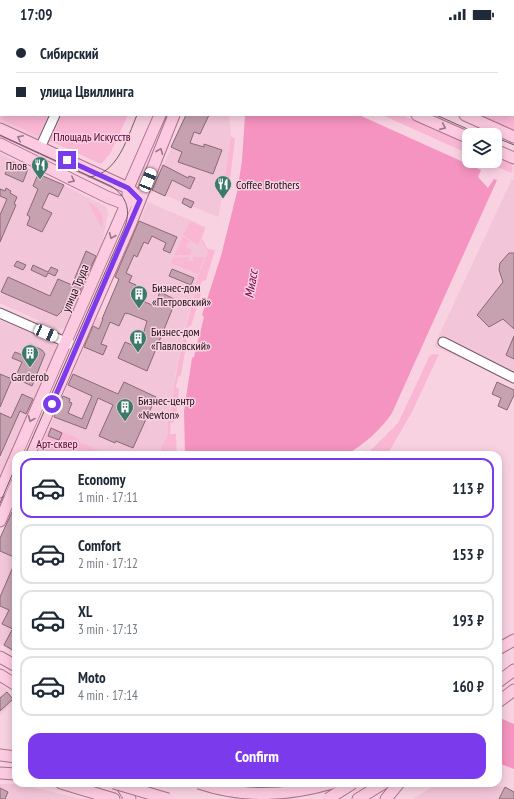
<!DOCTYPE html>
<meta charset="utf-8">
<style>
:root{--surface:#fff;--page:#f2f2f3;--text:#1f2937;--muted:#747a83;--line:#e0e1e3;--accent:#7c3aed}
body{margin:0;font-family:"PT Sans Narrow",sans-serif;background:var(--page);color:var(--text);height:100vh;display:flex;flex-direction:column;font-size:15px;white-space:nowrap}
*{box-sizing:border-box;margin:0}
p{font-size:13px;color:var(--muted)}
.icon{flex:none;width:22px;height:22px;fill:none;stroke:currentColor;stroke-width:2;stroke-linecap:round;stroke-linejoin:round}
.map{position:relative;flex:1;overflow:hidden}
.sheet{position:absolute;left:12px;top:423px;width:490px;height:336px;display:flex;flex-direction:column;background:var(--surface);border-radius:12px;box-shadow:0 2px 10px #0003}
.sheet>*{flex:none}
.banner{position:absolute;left:0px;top:0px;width:514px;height:88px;box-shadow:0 2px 10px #0003;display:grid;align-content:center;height:88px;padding:0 16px;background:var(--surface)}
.controls{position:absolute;left:462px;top:100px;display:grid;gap:8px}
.controls a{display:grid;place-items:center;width:40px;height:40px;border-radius:8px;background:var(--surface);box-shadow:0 2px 10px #0003;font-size:20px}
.end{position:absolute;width:18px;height:18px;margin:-9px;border:5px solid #7c3aed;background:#fff;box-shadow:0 0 0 2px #fff}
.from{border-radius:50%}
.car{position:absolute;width:12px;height:24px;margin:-12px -6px;border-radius:5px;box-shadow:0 0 3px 1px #0007;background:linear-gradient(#fff 24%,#345 0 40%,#fff 0 76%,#345 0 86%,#fff 0)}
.banner b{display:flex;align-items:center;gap:14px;height:38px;font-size:15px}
.banner b+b{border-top:1px solid var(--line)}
.banner i{width:10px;height:10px;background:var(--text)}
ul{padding:7px 0 0;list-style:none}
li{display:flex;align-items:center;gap:12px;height:60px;margin:0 8px 6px;padding:0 8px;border:2px solid var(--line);border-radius:12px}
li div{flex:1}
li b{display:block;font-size:15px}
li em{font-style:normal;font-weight:800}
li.current{border-color:var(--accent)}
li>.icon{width:36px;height:36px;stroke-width:1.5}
.primary-button{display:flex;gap:8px;margin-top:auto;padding:8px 16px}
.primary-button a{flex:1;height:46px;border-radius:12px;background:var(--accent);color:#fff;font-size:16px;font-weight:800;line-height:46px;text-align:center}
.status{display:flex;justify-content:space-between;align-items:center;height:28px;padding:0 20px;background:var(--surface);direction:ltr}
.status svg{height:11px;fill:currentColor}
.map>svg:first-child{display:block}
</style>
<div class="status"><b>17:09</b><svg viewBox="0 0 49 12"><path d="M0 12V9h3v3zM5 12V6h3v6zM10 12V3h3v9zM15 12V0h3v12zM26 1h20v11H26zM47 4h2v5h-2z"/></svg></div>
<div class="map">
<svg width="514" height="771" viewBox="0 0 514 771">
<rect width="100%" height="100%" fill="#f9d2e2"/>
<path fill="#f3c5d8" d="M0,0H102L1,1V87H62L47,119L0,98Z
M186,87H229L231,104L228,140L218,189L152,162Z
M0,125L105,178L107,181L108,185L100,227L67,299L64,301L55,300L0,275Z
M512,151L514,152V354L434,318Z
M148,174L206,199L201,213L208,223L194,259L195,265L183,306L175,349L170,406L163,421L161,420L158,427H109L80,414L79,411L50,398L97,289L102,290L110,275L119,251L114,249Z
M0,288L55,314L58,322L3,444L0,445Z
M16,474V626L0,616V510Z
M0,657L5,660L14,672L0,688Z
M439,755L505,759L514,764V771H412Z
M0,756H20L81,771H0Z"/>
<path fill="#f9b7d3" d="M513,44L514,45V102L479,87H513Z
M2,87H48L39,108L0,91Z
M62,87H128L110,126L101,136L50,113Z
M382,87H402L469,116V126Z
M231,108L235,111L230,151L227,157H224Z
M495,128L511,135L513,140L511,145L484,133H495Z
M88,174C100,179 105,187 102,200Z
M190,193L205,200L198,217L183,207Z
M183,209L193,215L188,214L186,219L192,222L190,227H174Z
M202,211L208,221L215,222L206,252L202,253L199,262L201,266L191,298L187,300L185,310L187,313L181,347L178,349L176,359L179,361L176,390L173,395H170V406H176L177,427H158L168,406V393L171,389C174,347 183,306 195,266L194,259L208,223L201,213Z
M189,229V233H193V229H204L198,246L171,235L173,230Z
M439,326L412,384L387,427H366L398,395L430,327Z
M50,398L79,411L80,414L109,427H37Z"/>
<path fill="#f594c0" d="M276,0H514V45L513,1Z
M245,87H359L481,142L478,149L488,160L494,151L497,152L392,385C381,402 363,417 346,427H185L184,383L192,330L194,329L204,289L202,287L221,228L237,164L242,133Z
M498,689L514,696V741L498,735Z"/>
<path fill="#c6a1b0" stroke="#8a6877" d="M186,87H209L200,106L194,104L190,115L204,119V116L222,122L213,146L178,134L182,124L171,119Z
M11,133L28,141L23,154L5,146Z
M163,137L188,150L189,148L195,150L190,161L172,152L165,168L152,162Z
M38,146L64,157L58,169L49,165L42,180L52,185L42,204L27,197L30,189L27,187L38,161L33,158Z
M6,160L11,163L10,165L17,169L14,176L16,177L0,214V187L7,171L0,168V161L5,163Z
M184,170L194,174L191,180L182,175Z
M139,193L177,209L170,225L163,222L166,215L152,208L148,216L144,214L137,229L134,227L126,245L132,248L129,254L136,257L132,268L154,278L160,264L176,272L147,343L118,330L125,314L139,320L147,293L127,285V286L125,285L119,298L110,294L101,316L107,318L103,327L84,319L93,298L99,301L103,291H102L119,251L115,249Z
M86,223L96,228L82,258L80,263L73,260L62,283L57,288L1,264L8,249L50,268L58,251L72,257Z
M509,225H514V301L503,291L489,299L477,287L503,254L499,242L500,235Z
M17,233L26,237L23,242L14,238Z
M33,237L48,244L51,239L58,242L55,248L48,245L46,249L31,242Z
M172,241L194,250L191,257L169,248Z
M514,308V331L506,327Z
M30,316L42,322L45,326L32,358L15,350L22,334L12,330L15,324L25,328Z
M0,346L12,351L0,379Z
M73,346L118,366L124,354L156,369L133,420L116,413L115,415L99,408L113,377L98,370L86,401L54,389L63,368L70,371L69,374L72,375L68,385L82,391L92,368L68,357Z
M497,354L514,362V367L507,382L498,378L501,370L492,366Z
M22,366L33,371L26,386L20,383L0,428V385L11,390Z
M51,400L62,405L59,412L48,408Z
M12,484L16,486V530L0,523V510Z
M16,532V599L15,602L2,596L9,582L0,578V569Z
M12,602L16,604V624L4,617Z
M7,664L13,671L0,683V670Z
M505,759L514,764V771H499Z
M0,760L8,764L5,771H0Z"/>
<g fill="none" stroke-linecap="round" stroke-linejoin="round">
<g stroke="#795866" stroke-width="11">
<path id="minor" d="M91,0L94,1
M40,120L55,87
M0,285L77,319
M443,314L514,350"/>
</g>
<g stroke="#ae738d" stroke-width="13">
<path id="major" d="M222,0L225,1
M272,0L274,1
M199,1L200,0
M417,87L469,110
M465,87L514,109
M0,101L128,160L133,164
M0,116L107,169L120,174L134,172
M495,122L514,130
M29,427L130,197L174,87
M0,464L128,172V160L160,87
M0,493L16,456
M498,621L514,612
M0,629L16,638
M0,647L16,657
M498,654L514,642
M498,674L514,662
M0,727L16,729
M0,745L16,746
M61,755L114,771
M120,755L130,771
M358,771L384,755
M386,771L399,755"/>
</g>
<use href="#minor" stroke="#fff" stroke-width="9"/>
<use href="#major" stroke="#fdcbe1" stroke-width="11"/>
<path stroke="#725b65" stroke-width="1" d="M240,0L243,1
M249,0L251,1
M176,1V0
M436,87L481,107
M0,107L111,158C128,169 131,184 124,201L25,427
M495,109L514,117
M89,149C118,146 127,110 137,87
M0,475L16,438"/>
<g stroke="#ae738d" stroke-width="13" stroke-linecap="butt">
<path id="major-bridge" d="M114,755L168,771
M199,755C243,770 288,768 332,755
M328,771L353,755"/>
</g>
<use href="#major-bridge" stroke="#fdcbe1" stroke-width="11"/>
</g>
<defs><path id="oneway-chevron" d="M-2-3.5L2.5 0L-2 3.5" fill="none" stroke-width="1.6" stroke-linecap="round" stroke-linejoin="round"/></defs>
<g stroke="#997786">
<use href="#oneway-chevron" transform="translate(443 99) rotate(24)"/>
<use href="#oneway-chevron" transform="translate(20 110) rotate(-154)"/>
<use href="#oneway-chevron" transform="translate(160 123) rotate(-68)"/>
<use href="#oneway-chevron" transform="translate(72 152) rotate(26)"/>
<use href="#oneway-chevron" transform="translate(112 208) rotate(113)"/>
<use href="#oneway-chevron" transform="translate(31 391) rotate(113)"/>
</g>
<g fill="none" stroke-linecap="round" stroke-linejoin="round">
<path stroke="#7c3aed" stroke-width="5" d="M52,376L140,172L128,160L67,132"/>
</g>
<defs>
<g id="restaurant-pin" transform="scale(0.9)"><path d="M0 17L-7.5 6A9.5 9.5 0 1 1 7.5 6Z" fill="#3b7a68" stroke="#f9d2e2"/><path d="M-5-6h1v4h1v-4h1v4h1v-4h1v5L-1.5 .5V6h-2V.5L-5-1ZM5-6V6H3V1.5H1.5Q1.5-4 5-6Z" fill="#fff"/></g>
<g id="building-pin" transform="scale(0.9)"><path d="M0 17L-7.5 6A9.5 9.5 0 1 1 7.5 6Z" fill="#3b7a68" stroke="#f9d2e2"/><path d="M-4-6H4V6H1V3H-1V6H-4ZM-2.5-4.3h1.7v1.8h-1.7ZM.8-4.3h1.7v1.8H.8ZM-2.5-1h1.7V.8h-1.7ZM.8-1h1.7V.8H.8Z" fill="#fff"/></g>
</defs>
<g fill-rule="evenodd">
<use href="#restaurant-pin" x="40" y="137"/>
<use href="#restaurant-pin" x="223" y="156"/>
<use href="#building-pin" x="139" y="266"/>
<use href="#building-pin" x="138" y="310"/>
<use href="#building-pin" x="30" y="325"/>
<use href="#building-pin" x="125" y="379"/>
</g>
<g text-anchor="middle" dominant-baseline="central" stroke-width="3" stroke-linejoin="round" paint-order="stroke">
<g font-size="12" fill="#580035" stroke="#f9d2e2">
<text x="92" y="108">Площадь Искусств</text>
<text x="57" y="415">Арт-сквер</text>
</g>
<g font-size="12" fill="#1e1117" stroke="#f9d2e2" text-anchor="start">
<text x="27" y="137" text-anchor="end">Плов</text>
<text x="236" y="156">Coffee Brothers</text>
<text x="152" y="259">Бизнес-дом<tspan x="152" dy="14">«Петровский»</tspan></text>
<text x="151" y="303">Бизнес-дом<tspan x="151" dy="14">«Павловский»</tspan></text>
<text x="30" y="348" text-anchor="middle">Garderob</text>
<text x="138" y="372">Бизнес-центр<tspan x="138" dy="14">«Newton»</tspan></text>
</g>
<g font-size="12" fill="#1e1117" stroke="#f9d2e2">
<text transform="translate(75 260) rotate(-67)">улица Труда</text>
</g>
<g font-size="13" font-style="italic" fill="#770049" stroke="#f9d2e2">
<text transform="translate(251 256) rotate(-81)">Миасс</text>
</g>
</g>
</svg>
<div class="controls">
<a><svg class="icon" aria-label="layers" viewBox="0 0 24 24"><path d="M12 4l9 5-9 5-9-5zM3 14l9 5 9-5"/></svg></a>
</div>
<i class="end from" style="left:52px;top:376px"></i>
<i class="end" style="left:67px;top:132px"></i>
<i class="car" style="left:148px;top:152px;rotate:22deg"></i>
<i class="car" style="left:46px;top:305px;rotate:113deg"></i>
<div class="banner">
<b><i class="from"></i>Сибирский</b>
<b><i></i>улица Цвиллинга</b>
</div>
<section class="sheet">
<ul>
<li class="current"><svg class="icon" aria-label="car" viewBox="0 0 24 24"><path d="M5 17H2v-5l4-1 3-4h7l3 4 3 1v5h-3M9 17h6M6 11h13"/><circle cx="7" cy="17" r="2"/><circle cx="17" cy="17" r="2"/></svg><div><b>Economy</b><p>1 min · 17:11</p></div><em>113 ₽</em></li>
<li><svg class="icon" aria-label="car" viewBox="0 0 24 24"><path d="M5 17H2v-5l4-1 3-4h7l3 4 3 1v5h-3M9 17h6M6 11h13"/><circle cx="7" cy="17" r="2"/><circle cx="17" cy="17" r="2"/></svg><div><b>Comfort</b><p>2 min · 17:12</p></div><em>153 ₽</em></li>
<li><svg class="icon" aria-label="car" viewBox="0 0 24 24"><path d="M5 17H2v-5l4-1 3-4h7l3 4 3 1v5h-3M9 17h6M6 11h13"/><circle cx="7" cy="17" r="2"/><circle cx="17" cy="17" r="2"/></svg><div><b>XL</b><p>3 min · 17:13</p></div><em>193 ₽</em></li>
<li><svg class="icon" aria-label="car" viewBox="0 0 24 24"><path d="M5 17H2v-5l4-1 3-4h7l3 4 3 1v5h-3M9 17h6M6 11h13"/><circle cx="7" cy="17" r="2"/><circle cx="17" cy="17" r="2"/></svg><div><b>Moto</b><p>4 min · 17:14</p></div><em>160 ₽</em></li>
</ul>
<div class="primary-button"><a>Confirm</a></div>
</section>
</div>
